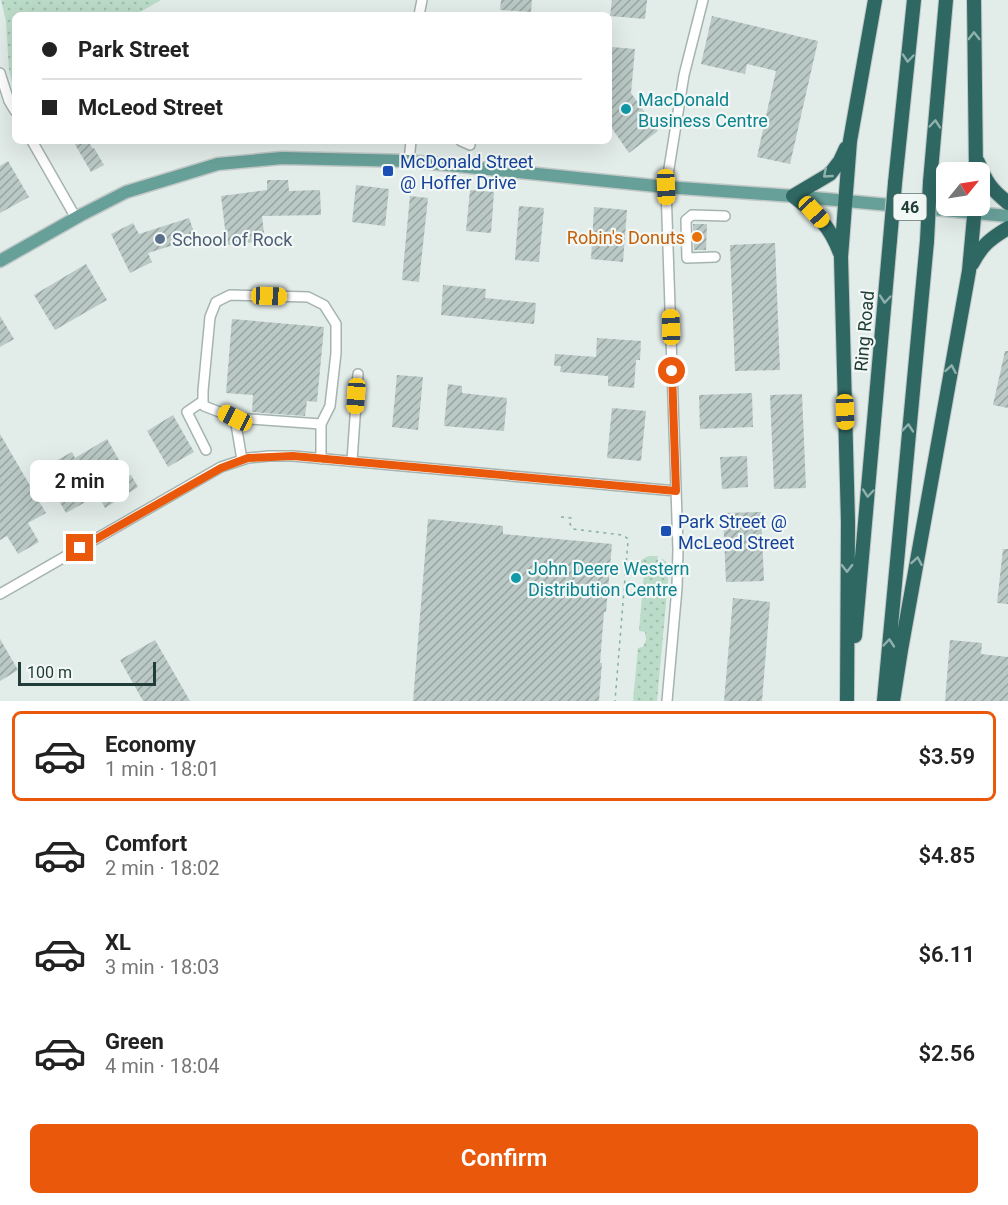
<!DOCTYPE html>
<meta charset="utf-8">
<style>
:root{--surface:#fff;--page:#f2f2f2;--text:#222;--muted:#767676;--line:#e0e0e0;--accent:#ea580c}
body{margin:0;font-family:Roboto,sans-serif;background:var(--page);color:var(--text);height:100vh;display:flex;flex-direction:column;font-size:22px;white-space:nowrap}
*{box-sizing:border-box;margin:0}
p{font-size:20px;color:var(--muted)}
.icon{flex:none;width:33px;height:33px;fill:none;stroke:currentColor;stroke-width:2;stroke-linecap:round;stroke-linejoin:round}
.map{position:relative;height:701px;overflow:hidden}
.panel{display:flex;flex-direction:column;background:var(--surface);flex:1}
.panel>*{flex:none}
.hud{position:absolute;left:12px;top:12px;width:600px;height:132px;border-radius:9px;box-shadow:0 6px 24px #0002;display:grid;align-content:center;height:132px;padding:0 30px;background:var(--surface)}
.needle{width:39px;rotate:60deg}
.fabs{position:absolute;left:936px;top:162px;display:grid;gap:12px}
.fabs a{display:grid;place-items:center;width:54px;height:54px;border-radius:9px;background:var(--surface);box-shadow:0 6px 24px #0002;font-size:30px}
.scale{position:absolute;left:18px;bottom:15px;width:138px;box-sizing:border-box;padding-left:6px;border:3px solid #223c38;border-top:0;font-size:16px;line-height:21px;white-space:nowrap;color:#223c38;-webkit-text-stroke:4px #f2f8f6;paint-order:stroke}
.end{position:absolute;width:27px;height:27px;margin:-14px;border:8px solid #ea580c;background:#fff;box-shadow:0 0 0 3px #fff}
.from{border-radius:50%}
.bubble{position:absolute;height:42px;border-radius:9px;background:var(--surface);box-shadow:0 6px 24px #0002;font-size:20px;font-weight:600;line-height:42px;text-align:center}
.car{position:absolute;width:18px;height:36px;margin:-18px -9px;border-radius:8px;box-shadow:0 0 4px 2px #0007;background:linear-gradient(#f5c518 24%,#345 0 40%,#f5c518 0 76%,#345 0 86%,#f5c518 0)}
.hud b{display:flex;align-items:center;gap:21px;height:57px;font-size:22px}
.hud b+b{border-top:2px solid var(--line)}
.hud i{width:15px;height:15px;background:var(--text)}
ul{padding:10px 0 0;list-style:none}
li{display:flex;align-items:center;gap:18px;height:90px;margin:0 12px 9px;padding:0 18px;border:3px solid transparent;border-radius:9px}
li div{flex:1}
li b{display:block;font-size:22px}
li em{font-style:normal;font-weight:600}
li.active{border-color:var(--accent)}
li>.icon{width:54px;height:54px;stroke-width:1.5}
.action{display:flex;gap:12px;margin-top:auto;padding:12px 30px}
.action a{flex:1;height:69px;border-radius:9px;background:var(--accent);color:#fff;font-size:24px;font-weight:600;line-height:69px;text-align:center}
.map>svg:first-child{display:block}
</style>
<div class="map">
<svg width="1008" height="701" viewBox="0 0 1008 701">
<defs>
<pattern id="grass-dots" width="8" height="8" patternUnits="userSpaceOnUse" patternTransform="scale(1.5)"><rect width="8" height="8" fill="#bbdcc8"/><path d="M2 2h.1M6 6h.1" fill="none" stroke="#a0bead" stroke-width="1.8" stroke-linecap="round"/></pattern>
<pattern id="building-hatch" width="6" height="6" patternUnits="userSpaceOnUse" patternTransform="scale(1.5)"><rect width="6" height="6" fill="#bac9c5"/><path d="M-1 1l2-2M0 6l6-6M5 7l2-2" fill="none" stroke="#97a4a1"/></pattern>
</defs>
<rect width="100%" height="100%" fill="#e2ece9"/>
<path fill="url(#grass-dots)" d="M1,0H161L135,15H15V85L13,86L9,70L6,21Z
M649,556H658L657,559L659,561L663,559L669,565V570L657,701H633L638,648L643,647L646,640L645,632L639,631L644,573L636,572C636,564 641,559 649,556Z"/>
<path fill="url(#building-hatch)" d="M501,0H532L531,12L500,10Z
M612,0H647L645,19L610,16Z
M712,16L818,41L790,164L757,157L776,71L747,64L745,74L701,64Z
M612,47L635,49L631,93L658,131L629,153L609,124V58H611Z
M73,141H88L93,149L94,148L104,165L91,172Z
M8,161L29,197L0,213V166Z
M267,180H288L289,191L320,190L321,215L262,216L265,241L227,245L221,196L267,190Z
M356,185L389,189L385,226L352,222Z
M470,190L494,192L491,233L466,231Z
M410,196L428,198L419,282L402,280Z
M519,206L544,208L539,262L515,260Z
M594,207L627,210L623,262L591,259Z
M189,218L196,238L148,253L152,262L130,273L111,234L133,223L139,234Z
M693,224H707L706,250H694Z
M775,243L780,370L735,371L730,245Z
M86,264L107,300L55,330L34,295Z
M443,285L486,289L485,298L536,303L534,324L441,315Z
M0,316L14,339L0,347Z
M232,319L324,327L317,402L307,401L305,416L252,412L253,395L226,393Z
M597,338L641,341L640,360H636L634,388L608,386V376L560,372L561,366H554L555,354L596,357Z
M1005,351H1008V408L993,405Z
M397,375L423,377L418,430L392,427Z
M448,384L462,386V393L507,398L504,431L444,426Z
M752,393L753,427L700,429L699,395Z
M802,394L806,488L774,489L770,395Z
M612,408L646,411L641,461L607,458Z
M173,415L194,452L168,467L147,431Z
M0,434L46,513L28,523L39,542L18,554L7,536L0,540Z
M107,439L128,476L131,475L138,487L105,508L98,495L66,513L41,469L72,452L75,458Z
M747,456L748,487L722,489L720,457Z
M761,512L764,581L726,582L723,513Z
M428,519L503,526V534L612,544L606,612H604L600,663H602L599,701H413Z
M1003,549H1008V604L997,603Z
M733,598L770,602L762,701H724Z
M0,639L18,670L0,681Z
M155,640L190,701H143L120,660Z
M950,640L982,643L981,654L1008,657V701H945Z"/>
<g fill="none" stroke-linecap="round" stroke-linejoin="round">
<g stroke="#a5b4b0" stroke-width="12">
<path id="minor" d="M419,15L422,0
M0,73L9,101L15,111
M32,141L76,218
M461,141L470,145
M409,161L411,141
M715,257L687,258L686,220L692,215L725,216
M203,401L187,412L206,450
M235,418L204,406L203,402V391L210,317L216,302L230,295L308,297L324,305L336,324V353L330,406L321,424
M242,460L235,418L321,424V459
M352,461L358,374
M0,594L221,467L248,458L269,456H293L676,491
M667,701L677,588L678,549L666,187L684,75L703,0"/>
</g>
<g stroke="#c1c8c7" stroke-width="15">
<path id="major" d="M0,261L81,215L126,192L218,164L282,158L409,161L666,187L793,196L1008,216"/>
</g>
<g stroke="#c1c8c7" stroke-width="16">
<path id="highway" d="M974,0L976,172
M978,162C986,182 991,189 1008,203
M930,182L946,0
M895,183L914,0
M840,253C829,224 817,215 793,196L830,174L840,161L846,148
M972,264C982,245 990,239 1008,228
M855,636L890,240
M847,701L848,522L841,257L850,141L875,0
M884,701L927,241
M893,701L901,650L969,271L975,206"/>
</g>
<path stroke="#83afa6" stroke-width="1.5" stroke-dasharray="3 4.5" stroke-linecap="butt" d="M561,517L571,518L570,524L573,529L622,535L627,538L628,541L615,701"/>
<use href="#minor" stroke="#fff" stroke-width="9"/>
<use href="#major" stroke="#67a098" stroke-width="12"/>
<use href="#highway" stroke="#2f6863" stroke-width="14"/>
<g stroke="#c1c8c7" stroke-width="16" stroke-linecap="butt">
<path id="highway-bridge" d="M890,240L895,183
M927,241L930,182"/>
</g>
<use href="#highway-bridge" stroke="#2f6863" stroke-width="14"/>
</g>
<defs><path id="oneway-chevron" d="M-2-3.5L2.5 0L-2 3.5" fill="none" stroke-width="1.6" stroke-linecap="round" stroke-linejoin="round" transform="scale(1.5)"/></defs>
<g stroke="#90b0ac">
<use href="#oneway-chevron" transform="translate(974 36) rotate(-90)"/>
<use href="#oneway-chevron" transform="translate(908 58) rotate(95)"/>
<use href="#oneway-chevron" transform="translate(935 124) rotate(-85)"/>
<use href="#oneway-chevron" transform="translate(827 174) rotate(139)"/>
<use href="#oneway-chevron" transform="translate(885 299) rotate(95)"/>
<use href="#oneway-chevron" transform="translate(951 369) rotate(-80)"/>
<use href="#oneway-chevron" transform="translate(908 428) rotate(-85)"/>
<use href="#oneway-chevron" transform="translate(868 493) rotate(95)"/>
<use href="#oneway-chevron" transform="translate(917 561) rotate(-80)"/>
<use href="#oneway-chevron" transform="translate(847 568) rotate(90)"/>
<use href="#oneway-chevron" transform="translate(889 643) rotate(-85)"/>
</g>
<g fill="none" stroke-linecap="round" stroke-linejoin="round">
<path stroke="#ea580c" stroke-width="8" d="M80,548L221,468L248,458L293,456L676,491L672,371"/>
</g>
<g fill="#0f9aa8" stroke="#f2f8f6" stroke-width="2">
<circle cx="626" cy="109" r="6"/>
<circle cx="516" cy="578" r="6"/>
</g>
<g fill="#1a4fb4" stroke="#f2f8f6" stroke-width="2">
<rect x="382" y="165" width="12" height="12" rx="3"/>
<rect x="660" y="525" width="12" height="12" rx="3"/>
</g>
<circle fill="#e8710a" stroke="#f2f8f6" stroke-width="2" cx="697" cy="237" r="6"/>
<circle fill="#5c6f8a" stroke="#f2f8f6" stroke-width="2" cx="160" cy="239" r="6"/>
<g text-anchor="middle" dominant-baseline="central" stroke-width="4.5" stroke-linejoin="round" paint-order="stroke">
<rect fill="#f2f8f6" stroke="#607471" stroke-width="1.5" x="893.5" y="194" width="33" height="26" rx="4.5"/>
<g font-size="16" font-weight="bold" fill="#223c38">
<text x="910" y="207">46</text>
</g>
<g font-size="18" fill="#0d838f" stroke="#f2f8f6" text-anchor="start">
<text x="638" y="99">MacDonald<tspan x="638" dy="21">Business Centre</tspan></text>
<text x="528" y="568">John Deere Western<tspan x="528" dy="21">Distribution Centre</tspan></text>
</g>
<g font-size="18" fill="#164399" stroke="#f2f8f6" text-anchor="start">
<text x="400" y="161">McDonald Street<tspan x="400" dy="21">@ Hoffer Drive</tspan></text>
<text x="678" y="521">Park Street @<tspan x="678" dy="21">McLeod Street</tspan></text>
</g>
<g font-size="18" fill="#c56008" stroke="#f2f8f6" text-anchor="end">
<text x="685" y="237">Robin's Donuts</text>
</g>
<g font-size="18" fill="#4e5e75" stroke="#f2f8f6" text-anchor="start">
<text x="172" y="239">School of Rock</text>
</g>
<g font-size="18" fill="#223c38" stroke="#f2f8f6">
<text transform="translate(864 331) rotate(-85)">Ring Road</text>
</g>
</g>
</svg>
<div class="fabs">
<a><svg class="needle" viewBox="-14 -14 28 28"><path d="M0-13l5 13h-10z" fill="#e53935"/><path d="M0 13l5-13h-10z" fill="#767676"/></svg></a>
</div>
<div class="scale">100 m</div>
<i class="end from" style="left:672px;top:371px"></i>
<i class="end" style="left:80px;top:548px"></i>
<div class="bubble" style="left:30px;top:460px;width:99px">2 min</div>
<i class="car" style="left:666px;top:187px;rotate:178deg"></i>
<i class="car" style="left:814px;top:212px;rotate:137deg"></i>
<i class="car" style="left:269px;top:296px;rotate:92deg"></i>
<i class="car" style="left:671px;top:327px;rotate:358deg"></i>
<i class="car" style="left:356px;top:396px;rotate:184deg"></i>
<i class="car" style="left:845px;top:412px;rotate:178deg"></i>
<i class="car" style="left:235px;top:418px;rotate:296deg"></i>
<div class="hud">
<b><i class="from"></i>Park Street</b>
<b><i></i>McLeod Street</b>
</div>
</div>
<section class="panel">
<ul>
<li class="active"><svg class="icon" aria-label="car" viewBox="0 0 24 24"><path d="M5 17H2v-5l4-1 3-4h7l3 4 3 1v5h-3M9 17h6M6 11h13"/><circle cx="7" cy="17" r="2"/><circle cx="17" cy="17" r="2"/></svg><div><b>Economy</b><p>1 min · 18:01</p></div><em>$3.59</em></li>
<li><svg class="icon" aria-label="car" viewBox="0 0 24 24"><path d="M5 17H2v-5l4-1 3-4h7l3 4 3 1v5h-3M9 17h6M6 11h13"/><circle cx="7" cy="17" r="2"/><circle cx="17" cy="17" r="2"/></svg><div><b>Comfort</b><p>2 min · 18:02</p></div><em>$4.85</em></li>
<li><svg class="icon" aria-label="car" viewBox="0 0 24 24"><path d="M5 17H2v-5l4-1 3-4h7l3 4 3 1v5h-3M9 17h6M6 11h13"/><circle cx="7" cy="17" r="2"/><circle cx="17" cy="17" r="2"/></svg><div><b>XL</b><p>3 min · 18:03</p></div><em>$6.11</em></li>
<li><svg class="icon" aria-label="car" viewBox="0 0 24 24"><path d="M5 17H2v-5l4-1 3-4h7l3 4 3 1v5h-3M9 17h6M6 11h13"/><circle cx="7" cy="17" r="2"/><circle cx="17" cy="17" r="2"/></svg><div><b>Green</b><p>4 min · 18:04</p></div><em>$2.56</em></li>
</ul>
<div class="action"><a>Confirm</a></div>
</section>
